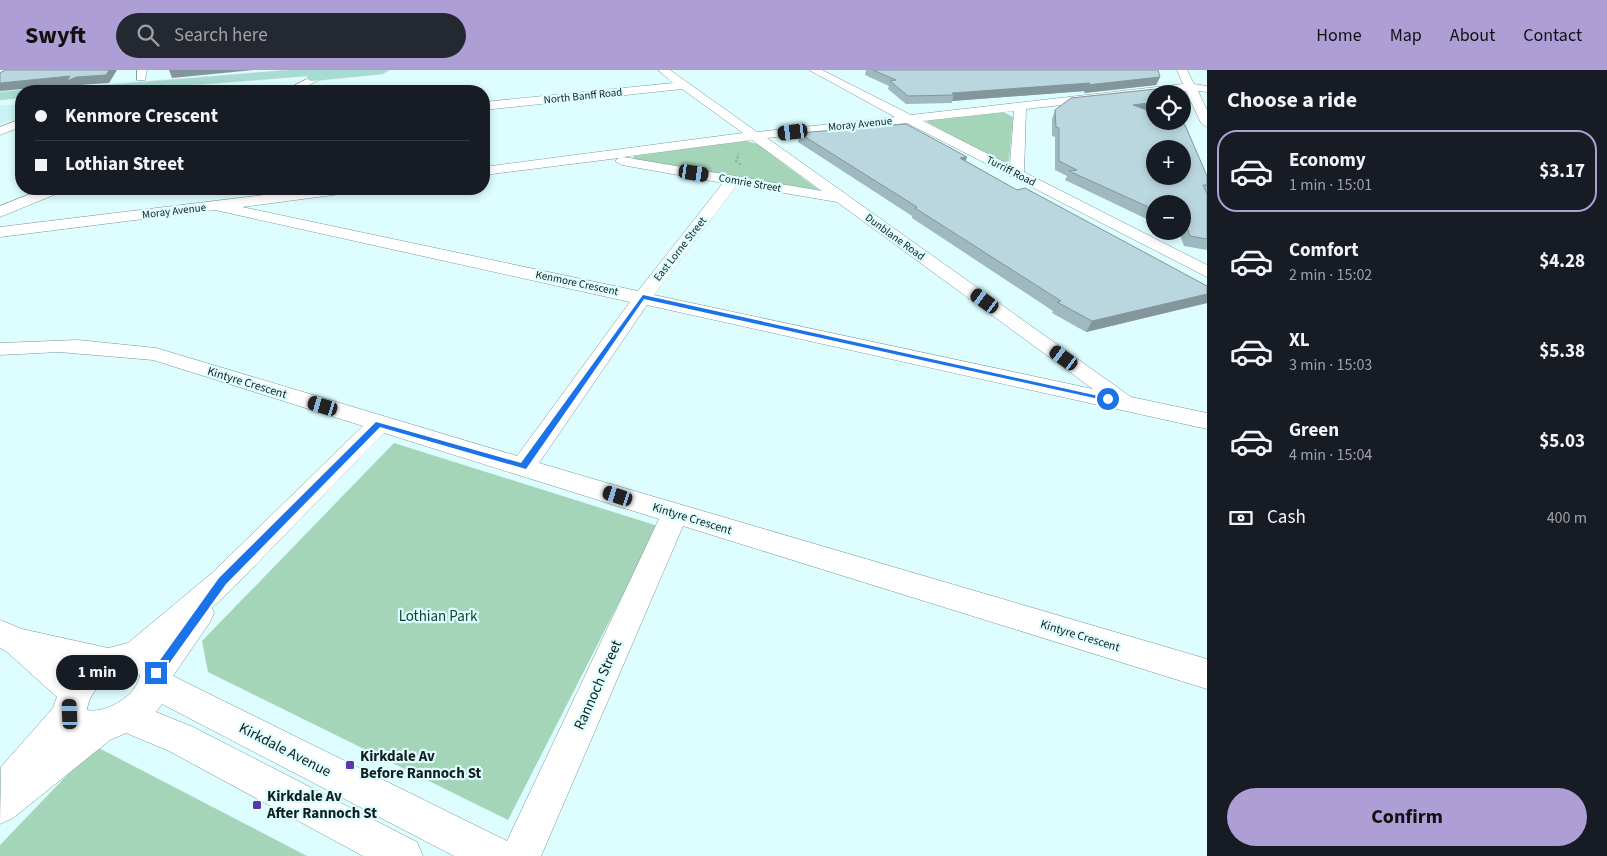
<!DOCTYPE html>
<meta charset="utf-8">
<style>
:root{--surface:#171b24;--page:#242831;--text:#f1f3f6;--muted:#9ea1a6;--line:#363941;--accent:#ae9ed6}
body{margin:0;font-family:"Source Sans 3",sans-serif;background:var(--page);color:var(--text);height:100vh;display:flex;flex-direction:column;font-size:19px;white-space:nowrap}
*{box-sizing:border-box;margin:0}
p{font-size:16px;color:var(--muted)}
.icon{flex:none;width:28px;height:28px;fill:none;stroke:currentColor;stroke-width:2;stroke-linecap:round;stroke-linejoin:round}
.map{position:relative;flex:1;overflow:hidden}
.drawer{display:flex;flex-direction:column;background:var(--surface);width:400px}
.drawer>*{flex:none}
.top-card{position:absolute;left:15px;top:15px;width:475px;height:110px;border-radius:20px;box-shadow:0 2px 8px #0003;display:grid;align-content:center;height:110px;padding:0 20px;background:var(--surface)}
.buttons{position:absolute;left:1146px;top:15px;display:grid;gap:10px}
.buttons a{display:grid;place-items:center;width:45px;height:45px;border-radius:50%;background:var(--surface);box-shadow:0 2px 8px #0003;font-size:25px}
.end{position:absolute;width:22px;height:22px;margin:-11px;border:6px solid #1a73e8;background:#fff;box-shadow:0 0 0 2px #fff}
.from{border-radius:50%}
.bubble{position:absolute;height:35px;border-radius:18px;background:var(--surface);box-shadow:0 2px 8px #0003;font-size:16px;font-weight:700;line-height:35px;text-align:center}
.car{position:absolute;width:15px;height:30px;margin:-15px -8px;border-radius:6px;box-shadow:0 0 4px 1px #0007;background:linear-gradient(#222 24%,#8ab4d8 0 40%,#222 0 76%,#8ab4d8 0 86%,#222 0)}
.top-card b{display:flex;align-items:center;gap:18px;height:48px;font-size:19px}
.top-card b+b{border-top:1px solid var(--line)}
.top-card i{width:12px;height:12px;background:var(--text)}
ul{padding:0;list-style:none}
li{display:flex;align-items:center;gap:15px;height:82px;margin:0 10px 8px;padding:0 10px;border:2px solid transparent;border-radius:20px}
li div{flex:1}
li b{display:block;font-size:19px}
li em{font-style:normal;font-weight:700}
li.on{border-color:var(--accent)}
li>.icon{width:45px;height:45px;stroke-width:1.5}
h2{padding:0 20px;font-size:22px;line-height:60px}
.pay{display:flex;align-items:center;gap:12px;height:55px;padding:0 20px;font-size:19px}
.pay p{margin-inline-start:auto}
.cta{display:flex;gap:10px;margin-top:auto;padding:10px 20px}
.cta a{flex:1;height:58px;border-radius:30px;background:var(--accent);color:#111;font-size:20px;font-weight:700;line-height:58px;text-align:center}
header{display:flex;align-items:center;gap:30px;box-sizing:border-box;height:70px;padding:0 25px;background:var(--accent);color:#111}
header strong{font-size:24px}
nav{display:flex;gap:28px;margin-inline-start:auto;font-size:18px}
.search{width:350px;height:45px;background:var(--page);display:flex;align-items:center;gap:12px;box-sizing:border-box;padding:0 18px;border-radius:28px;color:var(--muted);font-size:19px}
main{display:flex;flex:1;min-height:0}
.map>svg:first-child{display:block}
</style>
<header>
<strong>Swyft</strong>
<div class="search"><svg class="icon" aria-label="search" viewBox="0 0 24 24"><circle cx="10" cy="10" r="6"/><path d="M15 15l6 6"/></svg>Search here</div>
<nav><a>Home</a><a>Map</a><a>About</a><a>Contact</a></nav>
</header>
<main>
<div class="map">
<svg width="1207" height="786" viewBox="0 0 1207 786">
<rect width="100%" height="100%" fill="#ddfdfe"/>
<path fill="#c9f3f4" d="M0,35H21V47L0,54Z"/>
<path fill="#a5d5b9" d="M1003,42L1013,47L1009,91L1006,92L1000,91L927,52L928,50Z
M743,70L757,74L819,120L635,91L633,88L634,86Z
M394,373L658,456L508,750L208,602L202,571Z
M95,676L307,786H0V775Z"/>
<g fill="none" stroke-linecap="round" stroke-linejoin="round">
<g stroke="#7a9798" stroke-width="1">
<path id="minor" d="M137,0H147L145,10H137Z
M658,0H670L757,62L895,47L809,0H822L911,45L1183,14L1177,0H1187L1194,14L1207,16V22L1198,21L1207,40V57L1201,53L1186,21L1026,39L1024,102L1207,195V207L907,53L767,68L1131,327L1207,343V359L647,235L539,393L1207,589V619L683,456L541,786H454L162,634L156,642L193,657L417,772L423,786H363L169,681L126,663L110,670L13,748L0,754L1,697L53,638L57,627L7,582L0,578V550L22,559L108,578L128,573L212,503L363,356L153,290L59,282L0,285V273L78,270L156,278L517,386L630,232L215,140L0,167V157L313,119H355L353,122L348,123L242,137L638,221L723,113L622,95L615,91L619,88L484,105V97L743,63L682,19L484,40V32L673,13ZM1014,41L1010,95L923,51ZM752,70L822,121L623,87ZM737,115L837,132L1093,319L654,225ZM384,363L659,449L507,771L173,606L210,552L214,543L212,538L232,519ZM133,600L140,605C137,625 107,644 87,640C90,617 112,602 133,600Z
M319,3L323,4V8L297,21H283Z
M21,49V57L0,65V57Z
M43,119H63L61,122L0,147V136Z"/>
</g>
<g stroke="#e3e4e4" stroke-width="1">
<path id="primary" d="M289,0H389L383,4L312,11L308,10L307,6L121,21H74L80,17Z
M21,20L25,21H21V28L0,30V22Z"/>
</g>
<path stroke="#95adae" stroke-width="1" stroke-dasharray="2 1" stroke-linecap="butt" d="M737,88L739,82"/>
<path stroke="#95adae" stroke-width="2" stroke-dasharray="2.5 2" stroke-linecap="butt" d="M738,86L736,91L741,95"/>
<use href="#minor" fill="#fff" fill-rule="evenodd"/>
<use href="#primary" fill="#a6dcd1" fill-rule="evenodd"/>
</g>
<path fill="#a0b9c0" d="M866,0H1158L1160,7L1156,15L1084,23L1085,21L952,31V33L906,34L888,19L889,16L865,5Z
M1155,24V40L1148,41L1207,106V180L1184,176L1180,165L1173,161H1182V134H1155V153L1065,110L1067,106L1055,100V67L1052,66V49L1055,40Z
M799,63L966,91L1017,120L1207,216V233L1086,262L1052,243L1053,241L912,148V146L798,72Z"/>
<path fill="#82969c" d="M109,0H117L109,13L80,15L70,19L69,15L0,21V13L70,6L76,7Z
M169,0H254L172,8Z
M1160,7L1156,15L1084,23L1085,21L952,31L954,25L952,23Z
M1155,32V40L1129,43L1133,35Z
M967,87L964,96L960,88Z
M1207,224V233L1086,262L1092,251Z"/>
<path fill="#bad7df" stroke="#82969c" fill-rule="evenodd" d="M5,0H109L106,5L76,7L67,11L70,6L0,13V3Z
M873,0H1158L1160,7L1087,15L1090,13L952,23L954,25L908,26L890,11L896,10Z
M1165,18L1168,24H1155V32L1133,35L1155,43V51H1176L1185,55L1207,106V115H1203L1207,124V169L1190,166L1186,154L1182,153V134H1155V140L1069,101L1077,100L1059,91V58L1056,57L1055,40L1071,28ZM1155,79H1182V106H1155Z
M906,54L967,87L960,88L1017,120L1025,118L1207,216V224L1092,251L1057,232L1061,231L915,138L917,137L799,63Z"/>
<path fill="#1a73e8" d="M643,225L1112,329L1108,331L644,229L526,399L380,357L226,514L160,606H153V600L219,508L376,352L521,393Z"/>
<g fill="#5d36ae" stroke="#ddfdfe" stroke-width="2">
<rect x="345" y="690" width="10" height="10" rx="2.5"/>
<rect x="252" y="730" width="10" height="10" rx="2.5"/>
</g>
<g text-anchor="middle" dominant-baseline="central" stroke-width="4.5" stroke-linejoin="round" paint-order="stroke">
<g font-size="11" fill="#131e1f" stroke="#ddfdfe">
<text transform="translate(583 26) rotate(-6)">North Banff Road</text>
<text transform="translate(860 54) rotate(-6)">Moray Avenue</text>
<text transform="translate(1011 101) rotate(27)">Turriff Road</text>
<text transform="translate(750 113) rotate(10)">Comrie Street</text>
<text transform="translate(174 141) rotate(-7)">Moray Avenue</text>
<text transform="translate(895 167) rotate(36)">Dunblane Road</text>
<text transform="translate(680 179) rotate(-52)">East Lorne Street</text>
<text transform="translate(577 213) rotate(12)">Kenmore Crescent</text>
</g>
<g font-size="12" fill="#131e1f" stroke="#ddfdfe">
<text transform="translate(247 313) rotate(17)">Kintyre Crescent</text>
<text transform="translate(692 449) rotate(17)">Kintyre Crescent</text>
<text transform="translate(1080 566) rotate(17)">Kintyre Crescent</text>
</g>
<g font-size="15" fill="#0d442c" stroke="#ddfdfe">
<text x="438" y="546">Lothian Park</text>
</g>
<g font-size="15" fill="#131e1f" stroke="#ddfdfe">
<text transform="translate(598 615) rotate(-66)">Rannoch Street</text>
<text transform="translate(285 680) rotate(27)">Kirkdale Avenue</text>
</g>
<g font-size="15" font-weight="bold" fill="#131e1f" stroke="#ddfdfe" text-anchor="start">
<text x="360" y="686">Kirkdale Av<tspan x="360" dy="17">Before Rannoch St</tspan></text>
<text x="267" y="726">Kirkdale Av<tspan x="267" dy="17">After Rannoch St</tspan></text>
</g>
</g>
</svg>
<div class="buttons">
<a><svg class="icon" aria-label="locate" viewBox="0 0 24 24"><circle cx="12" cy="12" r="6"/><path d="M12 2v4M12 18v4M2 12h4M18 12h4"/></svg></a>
<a>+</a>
<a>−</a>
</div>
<i class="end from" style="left:1108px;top:329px"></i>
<i class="end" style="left:156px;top:603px"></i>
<div class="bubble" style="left:56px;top:585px;width:82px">1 min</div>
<i class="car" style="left:793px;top:62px;rotate:263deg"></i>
<i class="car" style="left:694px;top:103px;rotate:99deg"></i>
<i class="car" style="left:985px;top:231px;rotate:306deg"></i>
<i class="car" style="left:1064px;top:288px;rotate:306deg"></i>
<i class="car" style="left:323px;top:336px;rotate:287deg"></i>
<i class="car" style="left:618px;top:426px;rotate:288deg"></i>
<i class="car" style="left:70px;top:644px;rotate:358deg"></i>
<div class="top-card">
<b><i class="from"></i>Kenmore Crescent</b>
<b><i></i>Lothian Street</b>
</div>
</div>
<section class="drawer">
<h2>Choose a ride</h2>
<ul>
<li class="on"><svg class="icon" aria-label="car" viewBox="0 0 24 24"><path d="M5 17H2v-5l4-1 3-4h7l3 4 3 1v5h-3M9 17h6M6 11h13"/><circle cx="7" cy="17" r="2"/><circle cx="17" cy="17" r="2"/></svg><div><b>Economy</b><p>1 min · 15:01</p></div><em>$3.17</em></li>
<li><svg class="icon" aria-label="car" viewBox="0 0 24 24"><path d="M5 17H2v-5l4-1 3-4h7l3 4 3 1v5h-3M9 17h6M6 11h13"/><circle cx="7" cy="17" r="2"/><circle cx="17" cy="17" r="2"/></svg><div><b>Comfort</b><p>2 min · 15:02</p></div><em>$4.28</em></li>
<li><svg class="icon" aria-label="car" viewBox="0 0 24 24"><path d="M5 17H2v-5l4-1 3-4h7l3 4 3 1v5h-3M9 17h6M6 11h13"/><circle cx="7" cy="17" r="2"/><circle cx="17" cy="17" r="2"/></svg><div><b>XL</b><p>3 min · 15:03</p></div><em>$5.38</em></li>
<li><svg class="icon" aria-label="car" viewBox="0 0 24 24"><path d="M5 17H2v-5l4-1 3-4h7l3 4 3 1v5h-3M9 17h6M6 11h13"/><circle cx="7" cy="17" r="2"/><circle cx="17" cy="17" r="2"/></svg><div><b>Green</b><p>4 min · 15:04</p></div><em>$5.03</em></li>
</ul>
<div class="pay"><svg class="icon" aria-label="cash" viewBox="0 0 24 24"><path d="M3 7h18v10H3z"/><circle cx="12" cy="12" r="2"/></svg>Cash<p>400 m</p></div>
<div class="cta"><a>Confirm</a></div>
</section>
</main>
